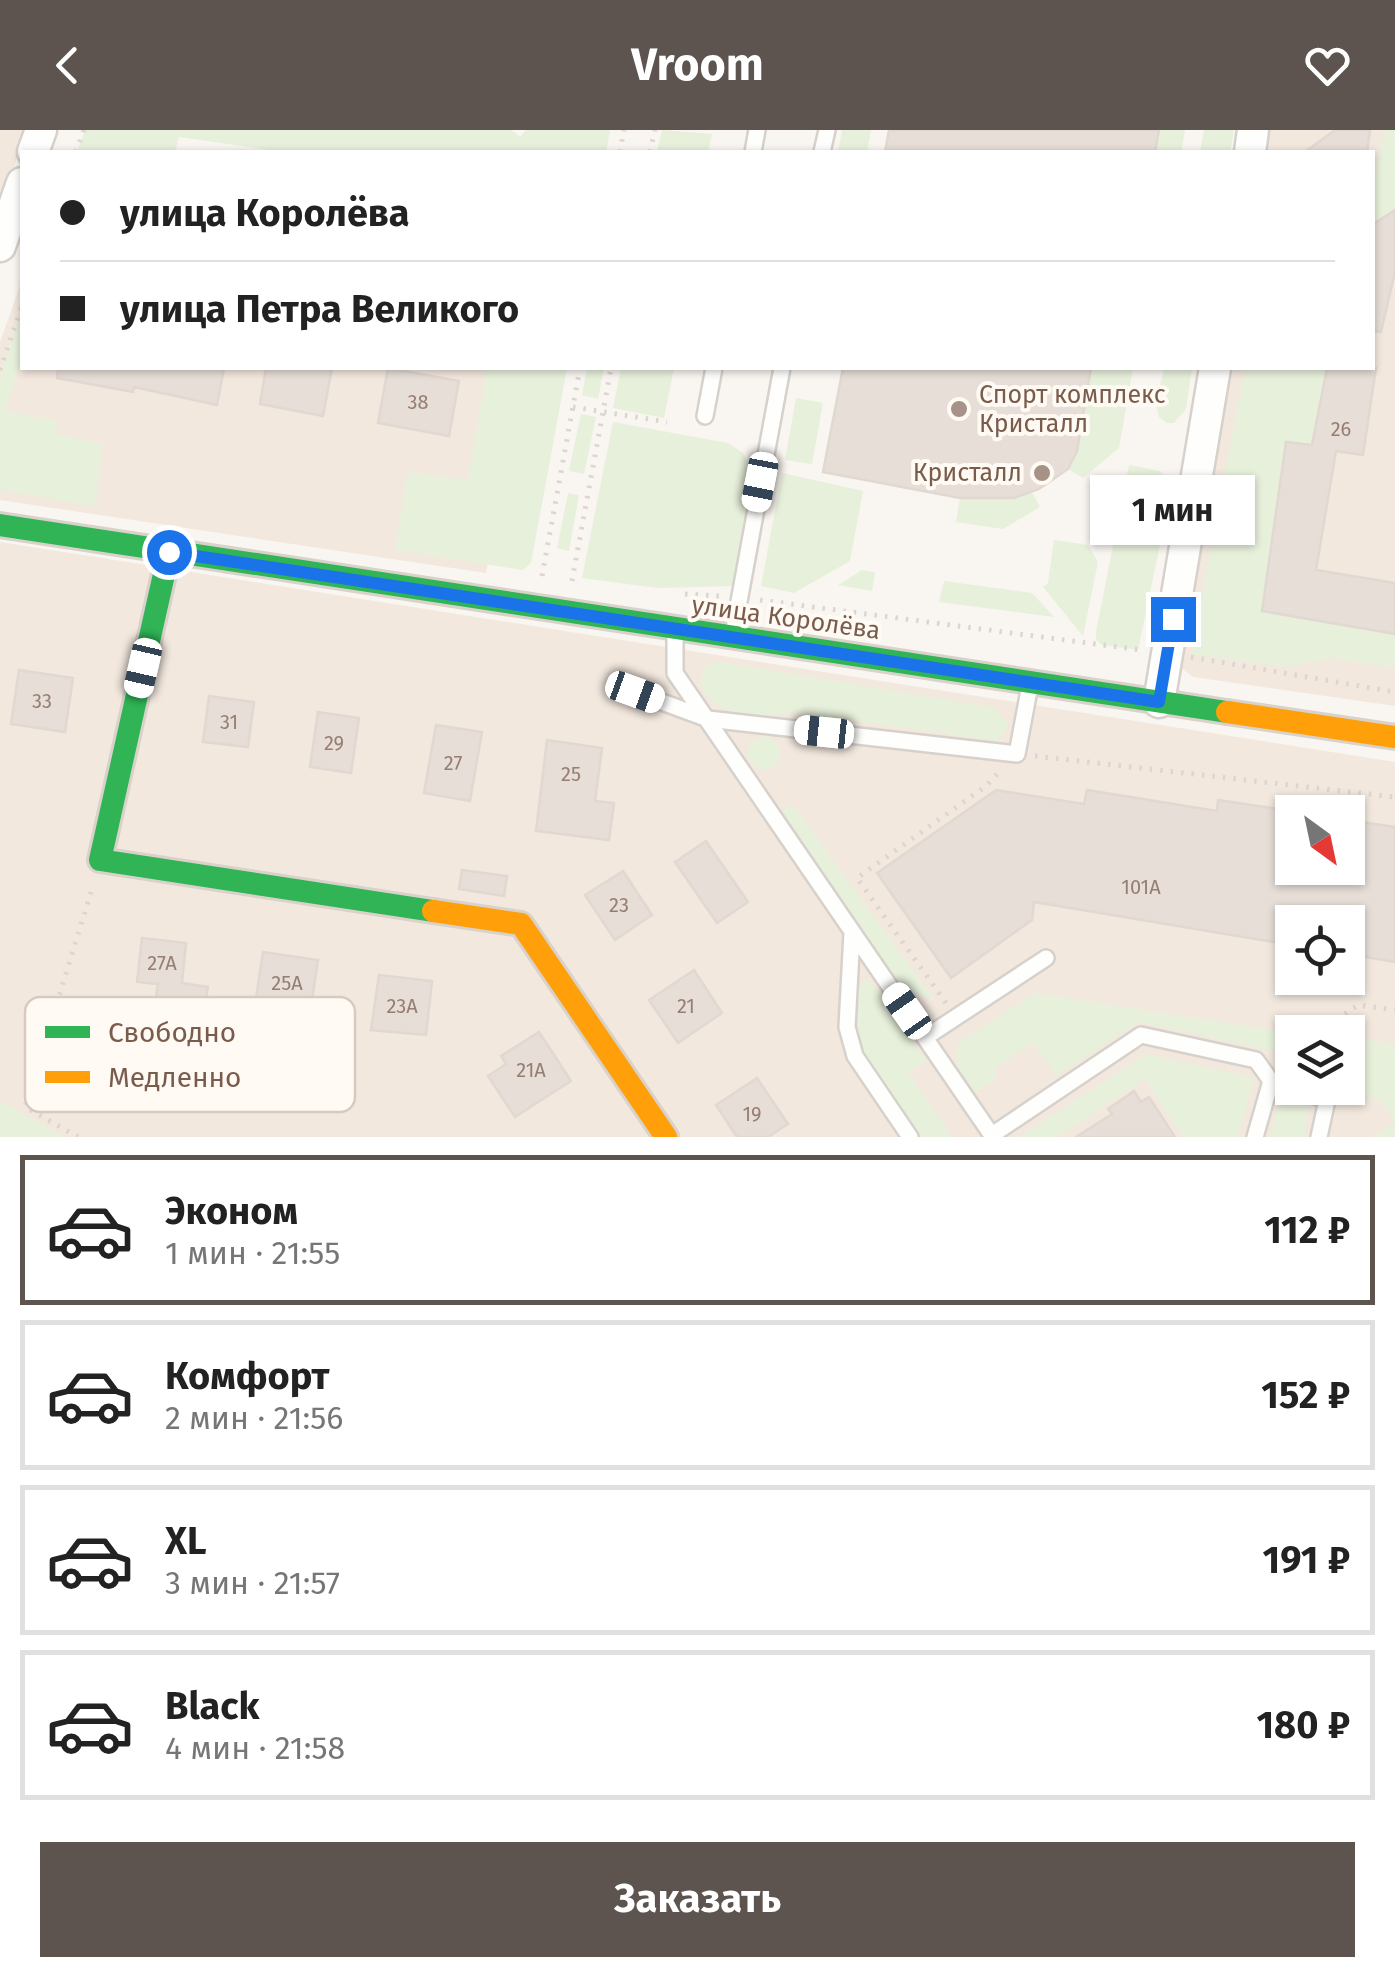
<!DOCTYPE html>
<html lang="ru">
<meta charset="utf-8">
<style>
:root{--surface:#fff;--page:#f6f6f6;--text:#222;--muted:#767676;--line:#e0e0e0;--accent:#5d544f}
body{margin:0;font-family:"Fira Sans",sans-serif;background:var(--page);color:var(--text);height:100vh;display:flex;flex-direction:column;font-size:38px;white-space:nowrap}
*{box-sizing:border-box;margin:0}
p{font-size:32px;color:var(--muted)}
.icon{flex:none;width:55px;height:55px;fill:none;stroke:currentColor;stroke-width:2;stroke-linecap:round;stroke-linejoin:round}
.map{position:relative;height:1007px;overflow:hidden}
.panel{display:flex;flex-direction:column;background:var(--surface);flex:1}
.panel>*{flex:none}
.guide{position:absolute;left:20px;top:20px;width:1355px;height:220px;border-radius:0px;box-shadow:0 2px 8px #0004;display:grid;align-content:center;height:220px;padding:0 40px;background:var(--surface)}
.needle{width:65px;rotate:147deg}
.tools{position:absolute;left:1275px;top:665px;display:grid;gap:20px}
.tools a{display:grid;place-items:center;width:90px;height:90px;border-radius:0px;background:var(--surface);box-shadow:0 2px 8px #0004;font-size:50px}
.end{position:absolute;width:45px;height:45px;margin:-22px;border:12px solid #1a73e8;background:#fff;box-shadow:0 0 0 5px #fff}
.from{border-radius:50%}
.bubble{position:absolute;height:70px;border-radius:0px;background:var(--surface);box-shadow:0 2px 8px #0004;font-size:32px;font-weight:700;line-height:70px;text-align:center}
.car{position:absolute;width:30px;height:60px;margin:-30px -15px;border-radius:12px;box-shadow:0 0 8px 2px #0007;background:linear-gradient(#fff 24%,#345 0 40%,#fff 0 76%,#345 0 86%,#fff 0)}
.guide b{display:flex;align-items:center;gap:35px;height:95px;font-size:38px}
.guide b+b{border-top:2px solid var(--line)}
.guide i{width:25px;height:25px;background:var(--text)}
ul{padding:18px 0 0;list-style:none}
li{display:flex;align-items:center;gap:30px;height:150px;margin:0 20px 15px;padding:0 20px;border:5px solid var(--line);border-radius:0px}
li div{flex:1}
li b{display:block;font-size:38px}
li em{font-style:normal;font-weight:700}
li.selected{border-color:var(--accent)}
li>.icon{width:90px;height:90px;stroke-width:1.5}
.action{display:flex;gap:20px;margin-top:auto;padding:20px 40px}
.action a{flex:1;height:115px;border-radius:0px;background:var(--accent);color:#fff;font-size:40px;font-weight:700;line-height:115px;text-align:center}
header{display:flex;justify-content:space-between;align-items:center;height:130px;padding:0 40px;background:var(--accent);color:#fff;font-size:45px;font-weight:700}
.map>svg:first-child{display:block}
</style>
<header><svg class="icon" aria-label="back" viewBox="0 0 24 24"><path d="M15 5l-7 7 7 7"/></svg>Vroom<svg class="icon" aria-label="heart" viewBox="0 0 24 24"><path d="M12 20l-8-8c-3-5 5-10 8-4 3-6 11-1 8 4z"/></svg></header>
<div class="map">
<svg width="1395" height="1007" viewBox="0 0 1395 1007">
<rect width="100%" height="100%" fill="#f9f5f0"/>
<path fill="#f2e8de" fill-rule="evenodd" d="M0,0H27L0,75Z
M1258,0H1395V576L1193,547L1174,533L1213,238H1372V22H1254Z
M22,150V238H519L486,443L0,370V212Z
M0,412L1395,632V1007H0ZM1292,682H1348V738H1292ZM1292,792H1348V848H1292ZM1292,902H1348V958H1292Z"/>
<path fill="#e7f0db" d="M85,0H511L520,7L526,0H610L606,22H283L179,7L175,22H77Z
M662,0L712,4L708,22H657Z
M842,0H871L867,22H838Z
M1159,0H1185L1181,22H1155Z
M1204,0H1234L1230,22H1200Z
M1384,0H1395V80L1373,95L1372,59Z
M22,180V228L5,281L58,291L55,304L102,314L96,376L0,360V245Z
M487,238H567L531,433L523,440L395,420L408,342L468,350Z
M587,238H604L598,269L582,265Z
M621,238H674L664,288L613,278Z
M1091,238H1133L1119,318L1083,348L1068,339L1077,321Z
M1164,238H1192L1186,279L1174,293H1167L1159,287L1156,275Z
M1245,238H1327L1312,315L1287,313L1262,481L1395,504V538L1330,528L1286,537L1191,524Z
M796,268L823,273L812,334L785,330Z
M581,284L596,287L584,344L569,341Z
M613,292L728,313L743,323L754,346L734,456L657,458L582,448Z
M1129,335L1160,341L1169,354L1170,367L1138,520L1102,515L1096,510V502Z
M782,343L863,361L850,431L794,463L761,456Z
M1032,362L1040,377L1003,399L956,392L960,368H1013Z
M568,363L579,365L569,421L557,418Z
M1054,410L1088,415L1098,432L1083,506L1043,457L1048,453Z
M862,440L875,442L872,461L838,455Z
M944,451L1032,463L1054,487L939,472Z
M722,532L995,578L1009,595L997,611L791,582C760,592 709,587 700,551C704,537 708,533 722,532Z
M748 623a16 16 0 1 1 32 0a16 16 0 1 1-32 0Z
M791,675L796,679L935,871L913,863L898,851L784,686L783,680Z
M870,849L926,931L908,942L952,1007H922L864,923L855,897L857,855Z
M1035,863L1292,903V907L1274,921L1139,892L1056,946L1033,912L996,937V949L976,962C964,946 950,933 959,913Z
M1348,907L1395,914V1007H1373L1395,992L1379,969L1332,958H1348Z
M1147,924L1254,948L1238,1007H1183L1145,949L1057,1007H1019Z
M1290,966L1300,967L1308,979L1304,1007H1269L1280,972Z
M0,971L65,1007H0Z"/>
<path fill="#e6ded7" stroke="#e2d8d2" stroke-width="2.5" d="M889,0H1159L1155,22H885Z
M1335,0H1370L1367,22H1305Z
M1395,80V142L1381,202L1372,201V95Z
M58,238H224L217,275L134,257L133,262L57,248Z
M266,238H332L323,286L260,274Z
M388,238L459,251L449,306L378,293Z
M843,238H1091L1077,321L1068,339L1039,359L1014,368H960L823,342Z
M1327,238H1376L1363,325L1336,321L1316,440L1395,453V504L1262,481L1286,312L1312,315Z
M19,540L73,548L65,602L11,594Z
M209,566L254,572L248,617L203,612Z
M318,582L359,588L351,643L310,637Z
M436,595L482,602L470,671L424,663Z
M547,610L602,618L595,671L614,673L609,710L536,701Z
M996,660L1084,674L1087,660L1217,681L1218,670L1292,681V738H1348V690L1395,697V832L1348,824V792H1292V815L1034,772L1032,790L951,848L877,743Z
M706,711L748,772L717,793L675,732Z
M462,740L507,746L504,766L459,759Z
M623,741L652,785L615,810L585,765Z
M142,808L186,813L182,853L208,857L199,906L151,898L158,854L137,852Z
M263,822L318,830L310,884L255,876Z
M694,840L722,883L678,913L649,870Z
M379,845L432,851L426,905L371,900Z
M539,902L571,951L515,987L488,946L506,934L501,926Z
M757,948L788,994L768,1007H737L716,975Z
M1134,961L1141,972L1149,967L1175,1007H1076L1112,984L1108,979Z"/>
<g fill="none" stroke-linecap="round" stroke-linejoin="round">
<g stroke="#d7d1cb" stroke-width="20">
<path id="lane" d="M753,22L757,0
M822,22L827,0
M705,286L714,238
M733,504L782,238
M675,505V543L993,1007
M635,562L708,589L1017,624L1030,555
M852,803L847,897L855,926L910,1007
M926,907L1046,828
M1271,951L1327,970L1319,1007
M992,1005L1141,905L1256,930L1271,951L1255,1007"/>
</g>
<g stroke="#d7d1cb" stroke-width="35">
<path id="street" d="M33,22L41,0
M1250,22L1253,0
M0,116L22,53
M1159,572L1215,238"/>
</g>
<g stroke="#d9d2cb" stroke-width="28">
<path id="fast" d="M0,395L1227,582
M169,422L100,730L433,781"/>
</g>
<g stroke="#d9d2cb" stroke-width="28">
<path id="slow" d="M1227,582L1395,607
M433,781L521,794L666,1007"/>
</g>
<path stroke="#dcd5d0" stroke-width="5" stroke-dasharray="2.5 8" stroke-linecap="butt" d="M76,22L84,0
M620,22L624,0
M650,22L655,0
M0,240L22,176
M573,277L667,292
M542,446L580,238
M572,451L611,238
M685,464L719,466
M760,470L1141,520
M1191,527L1395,562
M1035,626L1395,667
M946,873L857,748L986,656L998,643
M1319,902L1358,875L1395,880
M1278,930L1292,920
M78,1007L25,977L91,762"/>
<use href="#lane" stroke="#fefefd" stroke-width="15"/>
<use href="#street" stroke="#fefefd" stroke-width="30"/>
<use href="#fast" stroke="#30b455" stroke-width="22"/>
<use href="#slow" stroke="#ff9f0a" stroke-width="22"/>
</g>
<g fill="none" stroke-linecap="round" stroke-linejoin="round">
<path stroke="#1a73e8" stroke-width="12" d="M169,422L1159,572L1173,489"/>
</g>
<g fill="#a69286" stroke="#fffaf3" stroke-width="4">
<circle cx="959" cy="279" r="10"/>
<circle cx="1042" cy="343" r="10"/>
</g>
<g text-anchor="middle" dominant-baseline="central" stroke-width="8" stroke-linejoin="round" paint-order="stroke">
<g font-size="20" fill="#977e72">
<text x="418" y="272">38</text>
<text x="1341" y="299">26</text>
<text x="42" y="571">33</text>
<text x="229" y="592">31</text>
<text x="334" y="613">29</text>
<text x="453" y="633">27</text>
<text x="571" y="644">25</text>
<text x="1141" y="757">101А</text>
<text x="619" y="775">23</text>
<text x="162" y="833">27А</text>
<text x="287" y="853">25А</text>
<text x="402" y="876">23А</text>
<text x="686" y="876">21</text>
<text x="531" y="940">21А</text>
<text x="752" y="984">19</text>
</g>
<g font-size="25" fill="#7a5c4d" stroke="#fffaf3" text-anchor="start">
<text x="979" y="265">Спорт комплекс<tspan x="979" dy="29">Кристалл</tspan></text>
<text x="1022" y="343" text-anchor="end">Кристалл</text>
</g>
<g font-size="25" fill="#7a5c4d" stroke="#fffaf3">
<text transform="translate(786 488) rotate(8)">улица Королёва</text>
</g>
</g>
<rect x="25" y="867" width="330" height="115" rx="15" fill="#fffaf3" stroke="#d7cbc1" stroke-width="2.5"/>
<rect x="45" y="896" width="45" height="12" fill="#30b455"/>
<rect x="45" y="941" width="45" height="12" fill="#ff9f0a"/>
<g font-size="28" fill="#7a5c4d">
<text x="108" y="912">Свободно</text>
<text x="108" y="957">Медленно</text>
</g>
</svg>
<div class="tools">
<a><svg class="needle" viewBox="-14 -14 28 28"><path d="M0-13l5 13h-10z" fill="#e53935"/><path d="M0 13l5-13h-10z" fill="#767676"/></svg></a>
<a><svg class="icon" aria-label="locate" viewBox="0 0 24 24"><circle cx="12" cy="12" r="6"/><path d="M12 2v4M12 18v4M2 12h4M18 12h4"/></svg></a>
<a><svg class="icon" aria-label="layers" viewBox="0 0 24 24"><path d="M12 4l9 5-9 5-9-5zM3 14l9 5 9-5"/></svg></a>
</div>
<i class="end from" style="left:169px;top:422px"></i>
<i class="end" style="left:1173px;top:489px"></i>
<div class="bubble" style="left:1090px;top:345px;width:165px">1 мин</div>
<i class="car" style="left:760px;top:352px;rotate:191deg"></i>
<i class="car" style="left:143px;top:538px;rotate:193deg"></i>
<i class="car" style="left:635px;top:562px;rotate:110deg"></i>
<i class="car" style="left:824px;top:602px;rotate:276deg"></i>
<i class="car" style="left:907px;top:881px;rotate:325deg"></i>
<div class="guide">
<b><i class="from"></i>улица Королёва</b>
<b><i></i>улица Петра Великого</b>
</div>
</div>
<section class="panel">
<ul>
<li class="selected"><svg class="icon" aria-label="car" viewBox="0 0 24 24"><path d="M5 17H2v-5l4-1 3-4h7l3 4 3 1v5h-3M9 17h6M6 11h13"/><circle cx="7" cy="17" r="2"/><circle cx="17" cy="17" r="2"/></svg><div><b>Эконом</b><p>1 мин · 21:55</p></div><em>112 ₽</em></li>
<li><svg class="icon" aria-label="car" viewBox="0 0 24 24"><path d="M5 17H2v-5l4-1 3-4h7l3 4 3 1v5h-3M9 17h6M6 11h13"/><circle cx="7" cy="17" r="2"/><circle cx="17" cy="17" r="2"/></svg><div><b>Комфорт</b><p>2 мин · 21:56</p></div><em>152 ₽</em></li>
<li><svg class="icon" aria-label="car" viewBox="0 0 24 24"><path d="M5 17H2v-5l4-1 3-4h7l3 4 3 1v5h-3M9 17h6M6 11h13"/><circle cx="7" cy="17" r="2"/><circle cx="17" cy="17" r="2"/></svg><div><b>XL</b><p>3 мин · 21:57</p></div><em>191 ₽</em></li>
<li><svg class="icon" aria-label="car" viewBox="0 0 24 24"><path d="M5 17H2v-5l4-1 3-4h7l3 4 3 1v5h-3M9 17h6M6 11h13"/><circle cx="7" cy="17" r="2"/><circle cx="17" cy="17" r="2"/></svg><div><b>Black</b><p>4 мин · 21:58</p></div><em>180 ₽</em></li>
</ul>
<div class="action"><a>Заказать</a></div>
</section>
